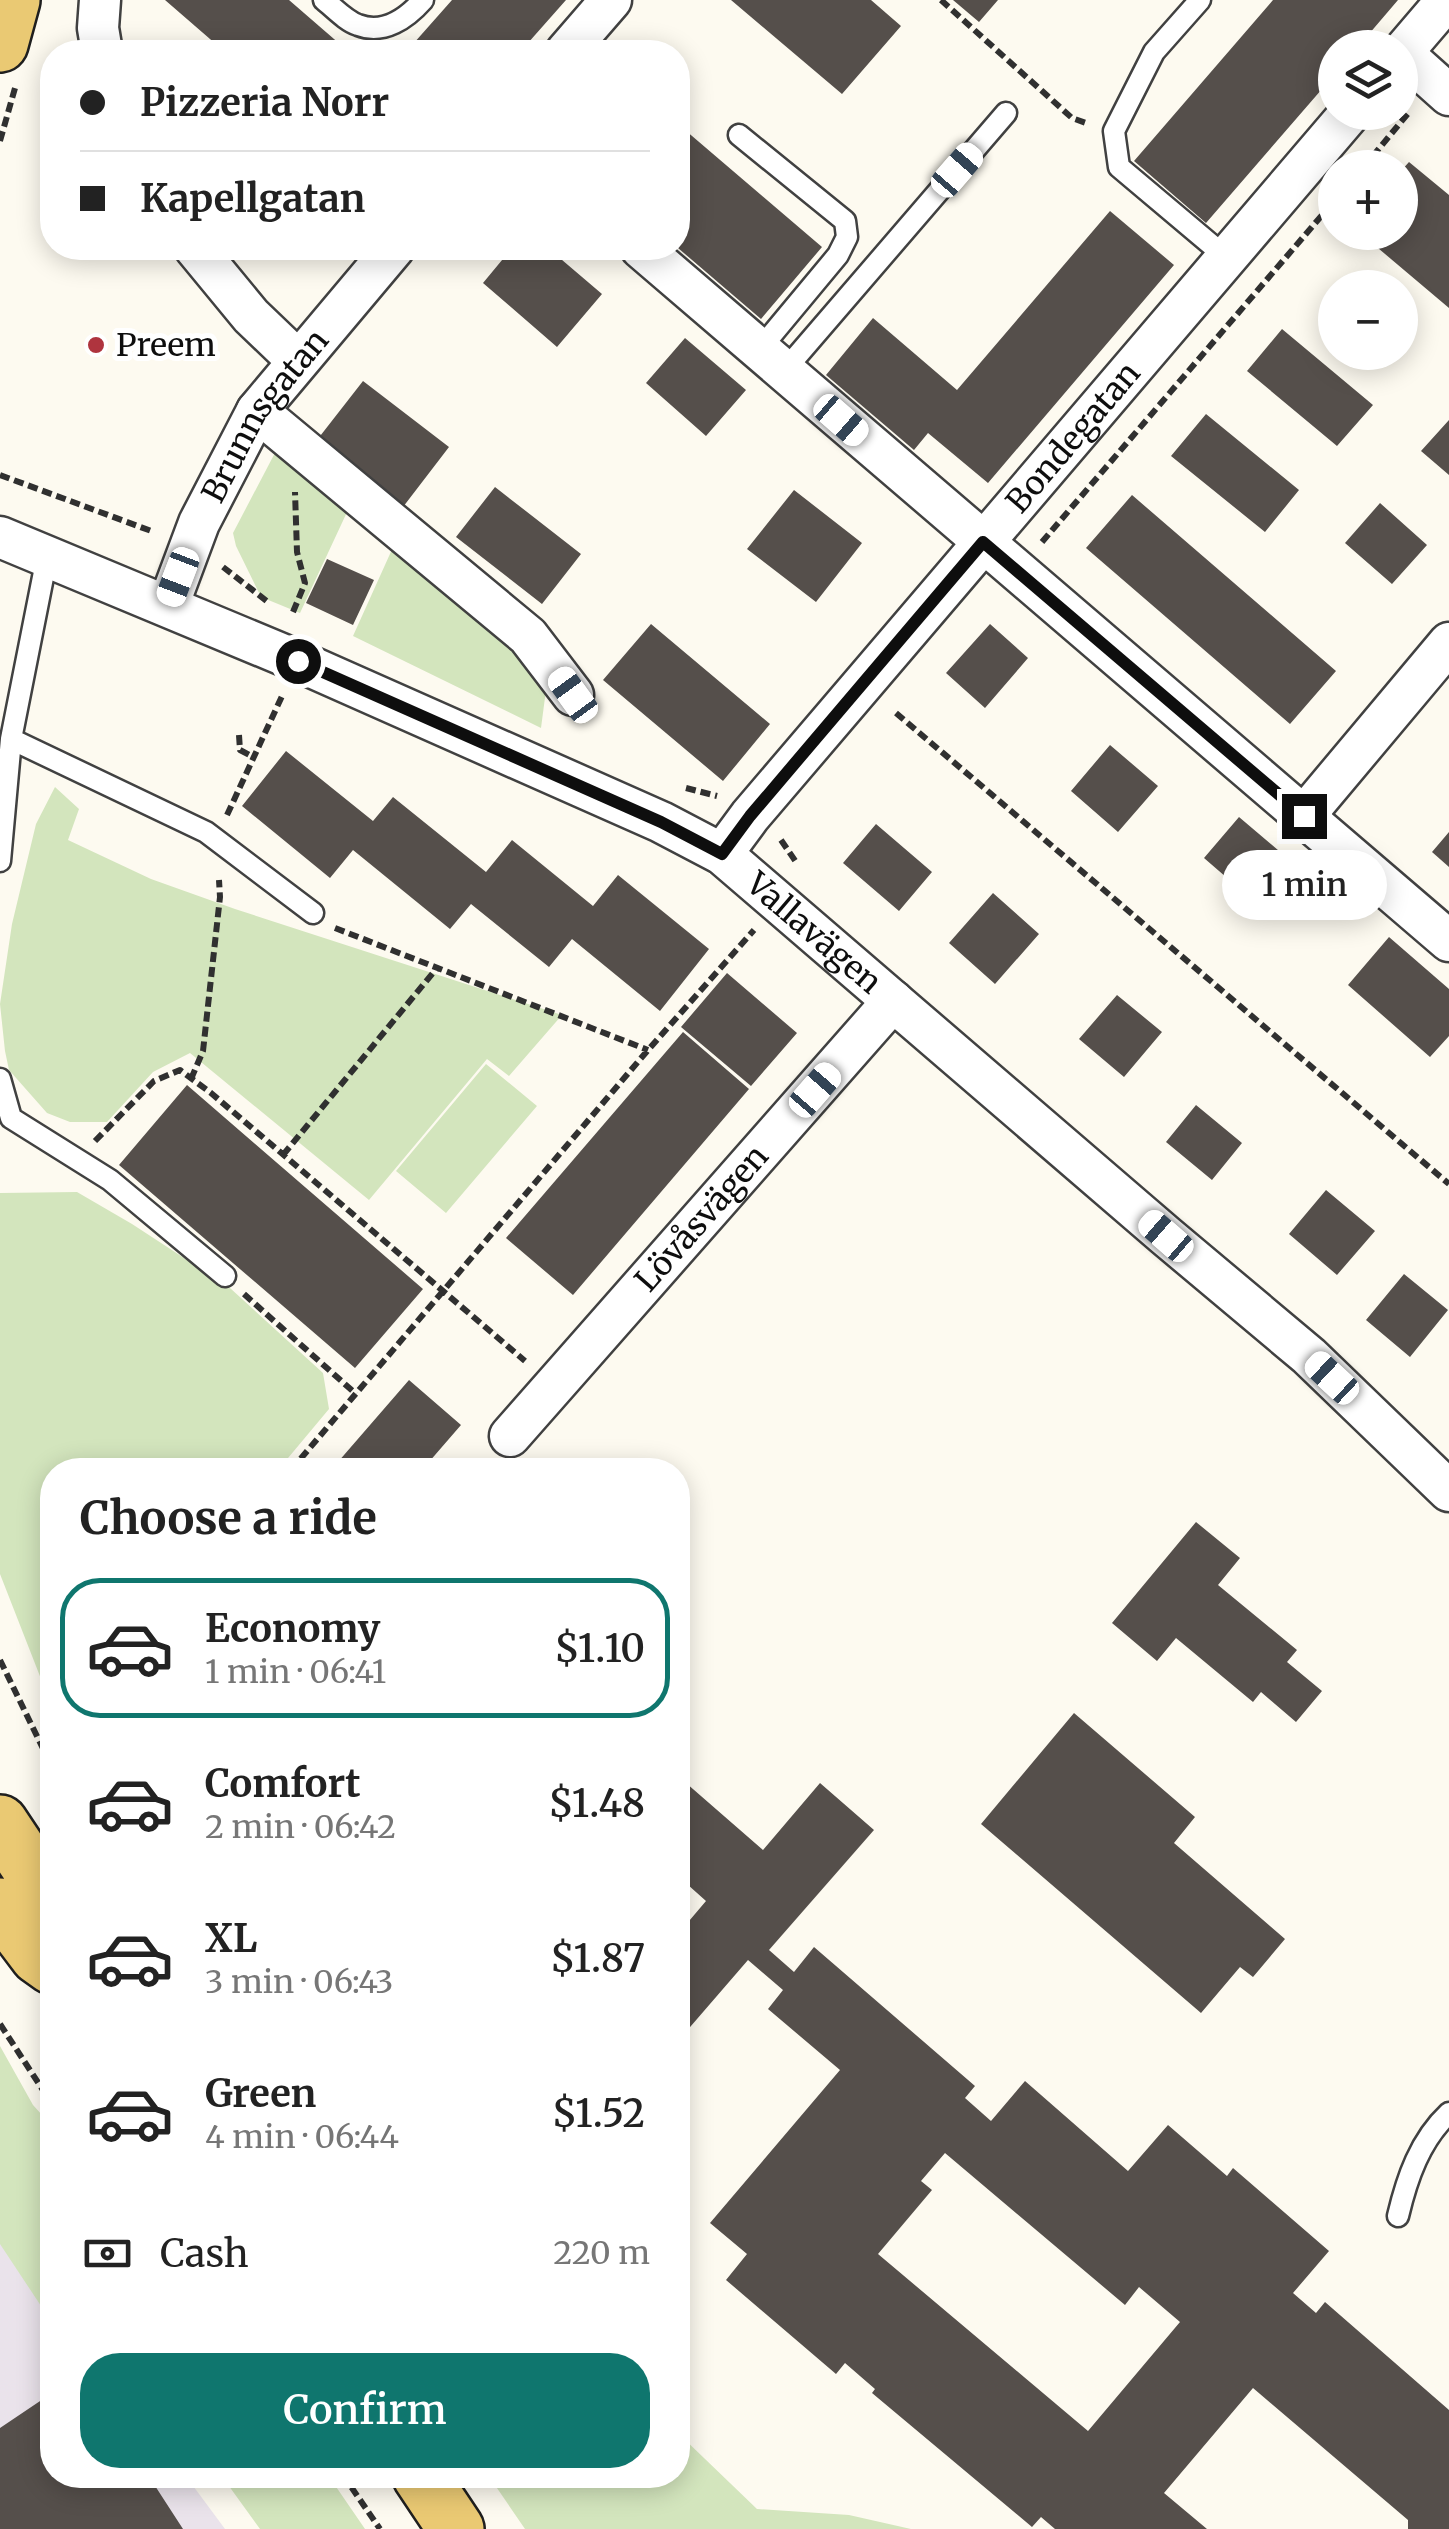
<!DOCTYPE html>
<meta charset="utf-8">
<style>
:root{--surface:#fff;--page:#f2f2f2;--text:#222;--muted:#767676;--line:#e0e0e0;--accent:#0f766e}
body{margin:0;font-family:Merriweather,serif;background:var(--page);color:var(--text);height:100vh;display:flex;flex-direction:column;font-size:38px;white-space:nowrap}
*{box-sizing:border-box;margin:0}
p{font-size:32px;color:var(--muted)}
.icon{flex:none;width:55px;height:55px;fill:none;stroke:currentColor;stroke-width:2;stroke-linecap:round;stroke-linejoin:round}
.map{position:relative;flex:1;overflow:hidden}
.panel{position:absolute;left:40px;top:1458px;width:650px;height:1030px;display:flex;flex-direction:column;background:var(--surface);border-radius:40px;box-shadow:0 5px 25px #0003}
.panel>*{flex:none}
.top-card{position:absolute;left:40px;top:40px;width:650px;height:220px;border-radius:40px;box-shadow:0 5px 25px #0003;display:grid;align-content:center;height:220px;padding:0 40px;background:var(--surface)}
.buttons{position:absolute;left:1318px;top:30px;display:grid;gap:20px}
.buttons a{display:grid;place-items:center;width:100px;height:100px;border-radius:50%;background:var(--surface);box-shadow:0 5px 25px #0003;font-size:50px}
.end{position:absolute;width:45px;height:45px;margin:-22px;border:12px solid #0e0e0e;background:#fff;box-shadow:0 0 0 5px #fff}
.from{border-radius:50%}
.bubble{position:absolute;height:70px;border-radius:35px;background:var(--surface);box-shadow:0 5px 25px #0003;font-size:32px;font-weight:600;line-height:70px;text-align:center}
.car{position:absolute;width:30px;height:60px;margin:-30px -15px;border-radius:12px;box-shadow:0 0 8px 2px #0007;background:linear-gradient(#fff 24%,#345 0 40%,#fff 0 76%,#345 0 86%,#fff 0)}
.top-card b{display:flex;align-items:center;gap:35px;height:95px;font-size:38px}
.top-card b+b{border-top:2px solid var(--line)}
.top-card i{width:25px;height:25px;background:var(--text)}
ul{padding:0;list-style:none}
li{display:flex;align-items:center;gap:30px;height:140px;margin:0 20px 15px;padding:0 20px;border:5px solid transparent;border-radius:40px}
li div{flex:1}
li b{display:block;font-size:38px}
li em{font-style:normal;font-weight:600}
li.on{border-color:var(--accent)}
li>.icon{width:90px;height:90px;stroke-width:1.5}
h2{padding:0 40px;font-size:45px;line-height:120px}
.pay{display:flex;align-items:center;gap:25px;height:110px;padding:0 40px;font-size:38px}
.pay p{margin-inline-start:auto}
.primary-button{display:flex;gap:20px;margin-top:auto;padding:20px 40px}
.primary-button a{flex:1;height:115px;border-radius:40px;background:var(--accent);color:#fff;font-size:40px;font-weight:600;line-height:115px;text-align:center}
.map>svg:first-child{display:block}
</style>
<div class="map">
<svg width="1449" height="2529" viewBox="0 0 1449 2529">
<rect width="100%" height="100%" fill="#fdfaf0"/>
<path fill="#eae3eb" d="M0,2225L52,2296V2475H185L225,2529H0Z"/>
<path fill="#d3e5bd" d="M277,449L348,510L300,613L261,597L236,546L233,533Z
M394,545L525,647L546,690L541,728L353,636Z
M55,787L79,809L68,840L151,879L235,909L562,1015L509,1076L487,1059L369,1200L190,1053L153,1072L107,1122H70L47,1113L9,1070L5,1051L0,1004L12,924L36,824Z
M486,1064L537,1106L446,1213L396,1171Z
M77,1192L132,1224L230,1288L323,1373L329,1409L278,1470H52V1707L0,1574V1193Z
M0,2046L33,2105L52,2126V2304L43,2309L0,2244Z
M678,2433L757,2509L849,2515L911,2529H525L488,2475H678Z
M221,2475H328L365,2529H260Z"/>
<path fill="#554f4b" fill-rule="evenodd" d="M165,0H289L349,52H225Z
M452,0H566L520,52H406Z
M731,0H871L901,26L842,94Z
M953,0H998L979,22Z
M1273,0H1398L1357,48H1335V74L1206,223L1134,161Z
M678,124L822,247L761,319L678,248Z
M1409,162L1449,195V308L1359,232H1400V172Z
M1110,211L1174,265L988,483L928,433L914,450L826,375L873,318L957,390Z
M512,248H548L602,294L557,347L483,283Z
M1282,329L1373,405L1337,446L1247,371Z
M685,338L746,390L706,436L646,383Z
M363,381L449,447L403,507L317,440Z
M1206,414L1299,490L1265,532L1171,456Z
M1449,420V475L1421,451Z
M495,487L581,554L542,604L456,537Z
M794,490L862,543L816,602L747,549Z
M1132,495L1336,671L1290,724L1086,548Z
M1380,503L1427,545L1392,584L1345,543Z
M327,559L374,580L353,625L306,603Z
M651,624L770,724L723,781L603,680Z
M990,624L1028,658L985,708L946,673Z
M1110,745L1158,786L1118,832L1071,791Z
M286,751L373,821L393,797L486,872L512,840L593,906L618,875L709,949L660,1011L572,939L549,967L471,904L450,929L353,850L330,878L242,806Z
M1239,817L1292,862L1256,903L1204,858Z
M876,824L932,872L899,911L843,863Z
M1449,832V867L1432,852Z
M993,893L1039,934L995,984L949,943Z
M1389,937L1449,989V1036L1430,1057L1348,985Z
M727,973L797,1033L751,1086L681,1027Z
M1117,995L1162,1032L1124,1077L1079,1039Z
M683,1032L749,1089L573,1295L506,1238Z
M187,1085L423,1289L355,1368L119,1165Z
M1196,1105L1242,1143L1212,1180L1166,1142Z
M1326,1190L1375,1231L1337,1275L1289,1234Z
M1404,1274L1448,1310L1410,1357L1366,1320Z
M409,1380L461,1425L422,1470H331Z
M1196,1522L1240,1558L1218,1585L1297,1650L1287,1662L1322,1691L1296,1722L1261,1692L1253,1702L1176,1638L1157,1661L1112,1623Z
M1074,1713L1195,1817L1174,1843L1285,1939L1253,1977L1240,1967L1201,2013L981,1824Z
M678,1776L763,1850L820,1783L874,1830L769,1950L794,1972L814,1947L975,2086L965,2098L991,2121L1025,2081L1128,2171L1168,2125L1227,2176L1233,2168L1329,2251L1293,2293L1316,2313L1325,2302L1449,2410V2529H1408V2520L1253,2388L1164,2493L1207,2529H1055L1041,2517L1032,2527L872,2393L875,2389L845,2363L836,2374L726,2280L747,2254L710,2223L840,2070L768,2009L783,1990L748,1960L678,2041V1934L706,1901L678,1876ZM945,2153L1125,2305L1139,2287L1180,2322L1088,2431L878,2254L932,2190L921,2181Z
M52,2393V2475H148L183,2529H0V2428Z"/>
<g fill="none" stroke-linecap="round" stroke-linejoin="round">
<g stroke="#414141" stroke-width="25">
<path id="lane" d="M324,0C334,8 346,21 358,25C384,35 407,18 423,0
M1200,0L1154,52L1114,131L1119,167L1227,258
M739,135L845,221L847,237L838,255L759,350
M784,371L1006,113
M11,739L206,832L313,913
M0,861L11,739L47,557
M0,1079L11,1118L110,1180L225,1276
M1398,2216C1407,2178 1420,2140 1449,2113"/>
</g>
<g stroke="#414141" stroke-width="45">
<g id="street">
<path d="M100,0L98,28L102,52"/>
<path d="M566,52L611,0"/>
<path d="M1402,53L1449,95"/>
<path d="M1400,55L1447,0"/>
<path d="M195,248L251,316L298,361"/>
<path d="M641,248L1449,941"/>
<path d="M257,411L528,636L573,695"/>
<path id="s1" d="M0,537L298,661L661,822L722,854L1166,1236L1309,1356L1449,1491"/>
<path id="s2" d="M168,606L199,523L257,411L394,248"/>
<path d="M1304,816L1449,643"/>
<path id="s3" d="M722,854L750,816L1351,112"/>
<path id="s4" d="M510,1436L893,1001"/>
</g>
</g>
<g stroke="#1f1f1f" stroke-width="60">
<path id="primary" d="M0,44L12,0
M0,1823L52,1901
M0,1906L38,1956L52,1966
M420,2475L456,2529"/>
</g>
<path stroke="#303030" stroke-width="6" stroke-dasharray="10 5" stroke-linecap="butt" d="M941,0L1072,118L1089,124
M0,141L15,88
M1363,168L1410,111
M0,475L154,532
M1042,542L1335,200
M223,567L268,602
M293,612L305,583L297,552L295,492
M896,713L1449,1184
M239,735L240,750L253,757
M686,788L717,796
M227,815L283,694
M781,840L796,862
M335,928L648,1050
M191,1079L203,1051L220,897L219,880
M95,1141L154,1081L180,1070L211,1093L525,1361
M283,1155L437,968
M244,1294L356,1394
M291,1470L648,1050L754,930
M0,1660L52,1767
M0,2024L52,2104
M343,2475L380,2529"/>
<use href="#lane" stroke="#fff" stroke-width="20"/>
<use href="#street" stroke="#fff" stroke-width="40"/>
<use href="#primary" stroke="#eac973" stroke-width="55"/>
</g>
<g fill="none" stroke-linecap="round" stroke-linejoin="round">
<path stroke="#0e0e0e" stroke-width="12" d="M298,661L661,822L722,854L750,816L983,542L1304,816"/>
</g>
<circle fill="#af343e" stroke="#fff" stroke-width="4" cx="96" cy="345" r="10"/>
<g text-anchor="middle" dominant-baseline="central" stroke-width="10" stroke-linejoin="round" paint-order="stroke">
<g font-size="32" fill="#0e0e0e" stroke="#fff" text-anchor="start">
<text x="116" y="345">Preem</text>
</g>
<g font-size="32" fill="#0e0e0e" stroke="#fff">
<text stroke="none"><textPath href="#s2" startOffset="215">Brunnsgatan</textPath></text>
<text stroke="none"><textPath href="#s3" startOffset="545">Bondegatan</textPath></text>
<text stroke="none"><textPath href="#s1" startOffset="910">Vallavägen</textPath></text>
<text stroke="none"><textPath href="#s4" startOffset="290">Lövåsvägen</textPath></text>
</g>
</g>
</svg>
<div class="buttons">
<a><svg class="icon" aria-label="layers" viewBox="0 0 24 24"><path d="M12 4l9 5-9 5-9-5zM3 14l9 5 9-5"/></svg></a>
<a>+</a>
<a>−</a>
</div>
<i class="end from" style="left:298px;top:661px"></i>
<i class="end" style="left:1304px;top:816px"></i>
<div class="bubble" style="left:1222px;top:850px;width:165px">1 min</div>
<i class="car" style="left:957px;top:170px;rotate:41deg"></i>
<i class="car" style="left:841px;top:420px;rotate:131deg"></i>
<i class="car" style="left:178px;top:577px;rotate:201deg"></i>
<i class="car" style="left:573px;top:695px;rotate:324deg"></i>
<i class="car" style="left:815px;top:1090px;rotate:41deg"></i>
<i class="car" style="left:1166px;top:1236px;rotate:311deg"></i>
<i class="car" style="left:1332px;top:1378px;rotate:313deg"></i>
<div class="top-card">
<b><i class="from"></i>Pizzeria Norr</b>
<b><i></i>Kapellgatan</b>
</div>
<section class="panel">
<h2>Choose a ride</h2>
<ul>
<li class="on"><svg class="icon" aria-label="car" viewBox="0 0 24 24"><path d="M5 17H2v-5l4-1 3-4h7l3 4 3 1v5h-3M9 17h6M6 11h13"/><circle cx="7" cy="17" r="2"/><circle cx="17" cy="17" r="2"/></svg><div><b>Economy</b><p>1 min · 06:41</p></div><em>$1.10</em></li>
<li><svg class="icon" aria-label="car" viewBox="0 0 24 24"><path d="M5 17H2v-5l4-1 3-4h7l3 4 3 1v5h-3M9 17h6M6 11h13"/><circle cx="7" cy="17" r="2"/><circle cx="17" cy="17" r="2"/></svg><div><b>Comfort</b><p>2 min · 06:42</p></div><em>$1.48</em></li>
<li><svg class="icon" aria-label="car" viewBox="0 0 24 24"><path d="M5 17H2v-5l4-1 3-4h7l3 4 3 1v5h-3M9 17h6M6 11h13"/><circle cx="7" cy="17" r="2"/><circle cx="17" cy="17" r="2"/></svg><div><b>XL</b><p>3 min · 06:43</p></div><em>$1.87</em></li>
<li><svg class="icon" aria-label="car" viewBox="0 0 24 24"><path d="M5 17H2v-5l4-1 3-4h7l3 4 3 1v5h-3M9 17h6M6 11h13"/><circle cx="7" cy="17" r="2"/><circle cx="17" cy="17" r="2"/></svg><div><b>Green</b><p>4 min · 06:44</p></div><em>$1.52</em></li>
</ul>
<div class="pay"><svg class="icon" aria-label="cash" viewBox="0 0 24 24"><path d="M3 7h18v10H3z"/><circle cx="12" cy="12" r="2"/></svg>Cash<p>220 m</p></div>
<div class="primary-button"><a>Confirm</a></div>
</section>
</div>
